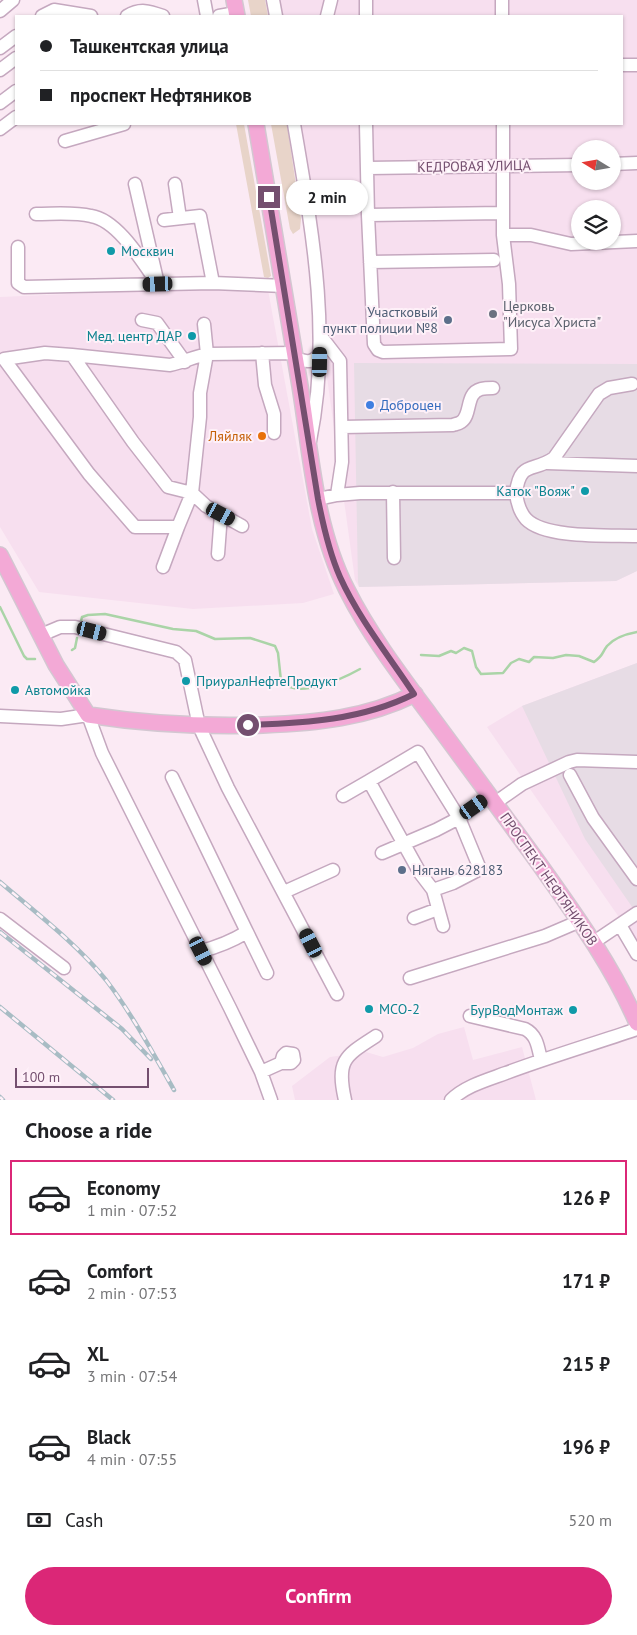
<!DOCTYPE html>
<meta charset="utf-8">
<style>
:root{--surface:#fff;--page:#f2f2f2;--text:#202124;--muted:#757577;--line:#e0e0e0;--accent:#db2777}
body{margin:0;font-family:"PT Sans",sans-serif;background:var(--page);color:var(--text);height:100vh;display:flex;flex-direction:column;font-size:19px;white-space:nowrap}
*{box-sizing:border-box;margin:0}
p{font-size:16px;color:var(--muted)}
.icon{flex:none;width:28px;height:28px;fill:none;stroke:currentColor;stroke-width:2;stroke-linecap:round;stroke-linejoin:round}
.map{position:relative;height:1100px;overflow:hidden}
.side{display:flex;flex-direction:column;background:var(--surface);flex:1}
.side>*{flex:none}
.banner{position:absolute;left:15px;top:15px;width:608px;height:110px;border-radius:0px;box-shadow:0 1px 4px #0004;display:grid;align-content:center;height:110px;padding:0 25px;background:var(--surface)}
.needle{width:32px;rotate:281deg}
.buttons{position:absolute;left:571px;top:140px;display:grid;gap:10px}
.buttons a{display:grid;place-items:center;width:50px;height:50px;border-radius:50%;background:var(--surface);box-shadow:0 1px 4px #0004;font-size:25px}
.scale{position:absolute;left:15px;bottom:12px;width:134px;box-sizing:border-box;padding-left:5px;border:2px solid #744f6f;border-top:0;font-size:14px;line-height:18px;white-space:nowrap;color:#744f6f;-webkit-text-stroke:4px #fef0f8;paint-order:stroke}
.end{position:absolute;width:22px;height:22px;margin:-11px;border:6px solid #744f6f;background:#fff;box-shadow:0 0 0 2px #fff}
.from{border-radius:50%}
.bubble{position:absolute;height:35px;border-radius:18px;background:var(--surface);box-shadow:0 1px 4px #0004;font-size:16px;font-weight:800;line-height:35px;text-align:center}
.car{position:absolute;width:15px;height:30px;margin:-15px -8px;border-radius:6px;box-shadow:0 0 4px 1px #0007;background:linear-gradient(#222 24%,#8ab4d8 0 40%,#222 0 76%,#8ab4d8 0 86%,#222 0)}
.banner b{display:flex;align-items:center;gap:18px;height:48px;font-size:19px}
.banner b+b{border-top:1px solid var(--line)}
.banner i{width:12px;height:12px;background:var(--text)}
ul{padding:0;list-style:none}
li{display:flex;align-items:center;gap:15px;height:75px;margin:0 10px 8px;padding:0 15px;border:2px solid transparent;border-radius:0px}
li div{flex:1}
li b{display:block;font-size:19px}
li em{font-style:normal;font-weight:800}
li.current{border-color:var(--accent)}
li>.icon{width:45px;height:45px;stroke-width:1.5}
h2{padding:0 25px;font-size:22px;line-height:60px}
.pay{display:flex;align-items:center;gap:12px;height:55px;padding:0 25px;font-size:19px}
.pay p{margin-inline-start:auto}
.button{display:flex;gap:10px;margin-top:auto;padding:10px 25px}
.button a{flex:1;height:58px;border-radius:30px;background:var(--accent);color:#fff;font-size:20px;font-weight:800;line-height:58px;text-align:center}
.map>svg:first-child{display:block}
</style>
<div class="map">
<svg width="637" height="1100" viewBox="0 0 637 1100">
<rect width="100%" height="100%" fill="#fbeaf4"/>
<path fill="#f7dfef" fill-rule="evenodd" d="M274,0H637V571L616,581L359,587L355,580L292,124H621V16H277ZM580,149H612V181H580ZM580,209H612V241H580Z
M160,290H268L312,529L334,594L303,603L193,609L39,592L0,527V297Z
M637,663V958L623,923L487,727L522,706Z
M464,1027L473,1060L522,1047L536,1100H295L292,1086L330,1057L366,1052L383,1057L413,1048L438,1034Z"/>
<path fill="#e7dce5" d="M354,363L637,364V571L616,581L359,587L358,582Z
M637,663V914L585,839L522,706Z"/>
<path fill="#e8d4c9" d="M248,0H265L268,16H251Z
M236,124H244L271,276L268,278L264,277Z
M271,124H287L301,219L300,229L293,234L290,229Z"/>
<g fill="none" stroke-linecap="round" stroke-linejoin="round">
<path stroke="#aad4a7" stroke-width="2.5" d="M0,607L24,656L27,659H35
M81,621L82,617L88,615L105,614L173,629L196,631L215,639L250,638L275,646L278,653L281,681C297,700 342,679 360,669
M72,650L75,648L77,638
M421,655L439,656L451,651L456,653L464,648L472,651L476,667L481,674L503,673L511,663L519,659L529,662L534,657L553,658L566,655L579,656L594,662C604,655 601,654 607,646C615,637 626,634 637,632"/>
<g stroke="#c5a8bf" stroke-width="15">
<path id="minor" d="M204,0L207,16
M273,0L276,16
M502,0V16
M0,11L13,0
M42,16L54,10L91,16
M127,16C140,8 149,11 163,16
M219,16L236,13
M327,16L331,0
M366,16V0
M0,48L16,36
M621,65H637
M0,70L16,58
M0,103L16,91
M294,124C312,230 332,334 310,441
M366,124L368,215L374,344L378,350L383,352L511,349L509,284L503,235V124
M0,129L16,117
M65,141L124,124
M612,164L637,163
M368,168L580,165
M175,184L180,218
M36,214C54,214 74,212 91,216C118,220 143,263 158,284L135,184
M368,215L502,213
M164,220L200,216L213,283
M503,235H531L571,244L637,241
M18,247V283L24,287L213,283L284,286
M370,262L494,260
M142,320L157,323L185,362
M204,324L207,354L200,393V417L192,493L168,487L133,442L72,355L170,365C183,362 194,357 207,354L295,353
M320,335L340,361L342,462L337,495
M262,353L265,385L274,414V433
M72,355L45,353L4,359L89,474L135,527H178L192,493L206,506L242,526
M296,358C308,363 314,363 321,351
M342,427L453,425C455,424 458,424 461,422C472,415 465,393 481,389C485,388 490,388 493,388
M547,463L637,466
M393,492L394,558
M516,493C517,502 519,511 526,519C545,539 610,535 637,536
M318,499L337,495L360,493H516C520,460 533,473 554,458L599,394L609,388L632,384
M218,554L221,514
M163,567L178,527
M41,635L60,627H75L176,652L185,660L199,726L228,788L337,994
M0,716L61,719L88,715L102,753L230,1008L261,1072L271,1100
M570,775L593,818L637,879
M172,777L247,932C232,941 218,947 201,951
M369,781L418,752L459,818L480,869L453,883L433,890
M343,796L369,781L420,873L433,890L443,926
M495,803L522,784L569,762L577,760L637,762
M382,853L436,830L459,818L490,796
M284,892L333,870
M414,918L438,909
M0,919L64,968
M620,925L637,954
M247,932L267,973
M594,942L637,913
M410,978L545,936L580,921
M470,1016L525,1029C537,1035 538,1047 541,1060
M261,1072L281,1063H291L294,1060L293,1054L286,1053L283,1056L281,1063
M345,1100C336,1060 345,1056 376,1036
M451,1100C465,1086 487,1080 506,1073C549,1057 593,1044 637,1029"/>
</g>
<g stroke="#d3c7d1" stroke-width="18">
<path id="major" d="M234,0L237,16
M256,124C271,211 286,298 300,386C311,454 315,528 347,590C369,634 401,676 430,715C467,765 504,815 540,865C576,916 612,965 637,1023
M0,555L56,665L88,715C147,724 204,727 263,725C316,723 367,718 415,694"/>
</g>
<use href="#minor" stroke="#fff" stroke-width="12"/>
<use href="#major" stroke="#f3a9d6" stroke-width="15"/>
<g stroke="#a8bcc4" stroke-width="4.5">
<path id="rail" d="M0,882C35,912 77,944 106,980C132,1014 153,1053 174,1090
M0,932L122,1029L151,1059
M0,1007L113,1100
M0,1097L3,1100"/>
</g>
<use href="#rail" stroke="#fef0f8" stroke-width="2.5" stroke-dasharray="8" stroke-linecap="butt"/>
</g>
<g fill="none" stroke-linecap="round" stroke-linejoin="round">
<path stroke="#744f6f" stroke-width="6" d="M248,725C306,723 362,720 414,694C389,656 359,619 340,577C329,552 323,525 318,499L269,197"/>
</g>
<g fill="#0f9aa8" stroke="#fef0f8" stroke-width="2">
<circle cx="111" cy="251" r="5"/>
<circle cx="192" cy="336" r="5"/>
<circle cx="585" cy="491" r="5"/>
<circle cx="186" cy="681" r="5"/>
<circle cx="15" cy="690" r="5"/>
<circle cx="369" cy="1009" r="5"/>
<circle cx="573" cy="1010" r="5"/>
</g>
<circle fill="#6b7280" stroke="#fef0f8" stroke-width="2" cx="493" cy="314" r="5"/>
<g fill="#5c6f8a" stroke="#fef0f8" stroke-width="2">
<circle cx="448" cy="320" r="5"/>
<circle cx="402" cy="870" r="5"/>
</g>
<circle fill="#3f7fe0" stroke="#fef0f8" stroke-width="2" cx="370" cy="405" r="5"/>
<circle fill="#e8710a" stroke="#fef0f8" stroke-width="2" cx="262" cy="436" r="5"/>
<g text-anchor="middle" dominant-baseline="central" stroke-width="4" stroke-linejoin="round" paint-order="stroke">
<g font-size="14" fill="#744f6f" stroke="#fef0f8">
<text transform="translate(474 166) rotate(-1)">КЕДРОВАЯ УЛИЦА</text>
<text transform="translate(549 879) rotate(55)">ПРОСПЕКТ НЕФТЯНИКОВ</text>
</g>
<g font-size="14" fill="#0d838f" stroke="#fef0f8" text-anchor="start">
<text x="121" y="251">Москвич</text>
<text x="182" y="336" text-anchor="end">Мед. центр ДАР</text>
<text x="575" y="491" text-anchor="end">Каток "Вояж"</text>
<text x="196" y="681">ПриуралНефтеПродукт</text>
<text x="25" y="690">Автомойка</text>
<text x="379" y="1009">МСО-2</text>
<text x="563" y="1010" text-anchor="end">БурВодМонтаж</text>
</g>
<g font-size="14" fill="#5b616d" stroke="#fef0f8" text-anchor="start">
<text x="503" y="306">Церковь<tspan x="503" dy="16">"Иисуса Христа"</tspan></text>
</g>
<g font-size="14" fill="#4e5e75" stroke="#fef0f8" text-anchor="end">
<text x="438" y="312">Участковый<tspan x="438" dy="16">пункт полиции №8</tspan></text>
<text x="412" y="870" text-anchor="start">Нягань 628183</text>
</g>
<g font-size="14" fill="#366cbe" stroke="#fef0f8" text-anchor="start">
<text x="380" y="405">Доброцен</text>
</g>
<g font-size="14" fill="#c56008" stroke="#fef0f8" text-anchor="end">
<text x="252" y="436">Ляйляк</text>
</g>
</g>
</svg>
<div class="buttons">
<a><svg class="needle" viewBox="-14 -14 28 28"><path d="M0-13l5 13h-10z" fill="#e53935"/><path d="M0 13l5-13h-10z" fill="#757577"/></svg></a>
<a><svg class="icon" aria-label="layers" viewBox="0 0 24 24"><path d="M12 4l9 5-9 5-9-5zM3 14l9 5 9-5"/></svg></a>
</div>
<div class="scale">100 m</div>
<i class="end from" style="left:248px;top:725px"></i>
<i class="end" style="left:269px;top:197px"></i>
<div class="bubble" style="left:286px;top:180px;width:82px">2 min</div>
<i class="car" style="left:158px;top:284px;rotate:268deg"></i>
<i class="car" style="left:320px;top:362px;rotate:1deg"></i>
<i class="car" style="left:221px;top:514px;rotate:118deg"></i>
<i class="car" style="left:92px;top:631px;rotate:104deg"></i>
<i class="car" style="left:474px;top:807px;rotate:55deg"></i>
<i class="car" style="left:311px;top:943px;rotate:333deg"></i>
<i class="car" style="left:201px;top:951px;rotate:153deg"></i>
<div class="banner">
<b><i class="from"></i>Ташкентская улица</b>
<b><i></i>проспект Нефтяников</b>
</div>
</div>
<section class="side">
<h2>Choose a ride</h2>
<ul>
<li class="current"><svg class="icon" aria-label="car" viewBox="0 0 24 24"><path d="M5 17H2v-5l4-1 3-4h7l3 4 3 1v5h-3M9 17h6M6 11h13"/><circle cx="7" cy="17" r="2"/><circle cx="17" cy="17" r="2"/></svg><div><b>Economy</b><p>1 min · 07:52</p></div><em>126 ₽</em></li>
<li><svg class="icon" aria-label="car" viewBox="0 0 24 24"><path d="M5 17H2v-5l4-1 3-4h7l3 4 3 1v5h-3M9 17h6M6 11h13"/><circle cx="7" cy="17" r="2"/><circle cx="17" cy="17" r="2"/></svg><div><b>Comfort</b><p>2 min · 07:53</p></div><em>171 ₽</em></li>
<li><svg class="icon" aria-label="car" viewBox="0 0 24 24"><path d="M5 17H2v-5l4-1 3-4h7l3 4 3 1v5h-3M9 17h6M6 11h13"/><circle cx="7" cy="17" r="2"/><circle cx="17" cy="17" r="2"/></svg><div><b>XL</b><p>3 min · 07:54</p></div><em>215 ₽</em></li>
<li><svg class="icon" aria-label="car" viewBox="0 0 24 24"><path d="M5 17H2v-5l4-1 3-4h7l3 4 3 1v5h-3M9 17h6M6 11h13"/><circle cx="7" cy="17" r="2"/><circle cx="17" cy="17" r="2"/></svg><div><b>Black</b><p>4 min · 07:55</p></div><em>196 ₽</em></li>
</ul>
<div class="pay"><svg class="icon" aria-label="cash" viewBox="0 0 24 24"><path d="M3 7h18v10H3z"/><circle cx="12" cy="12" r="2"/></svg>Cash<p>520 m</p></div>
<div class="button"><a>Confirm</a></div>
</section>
